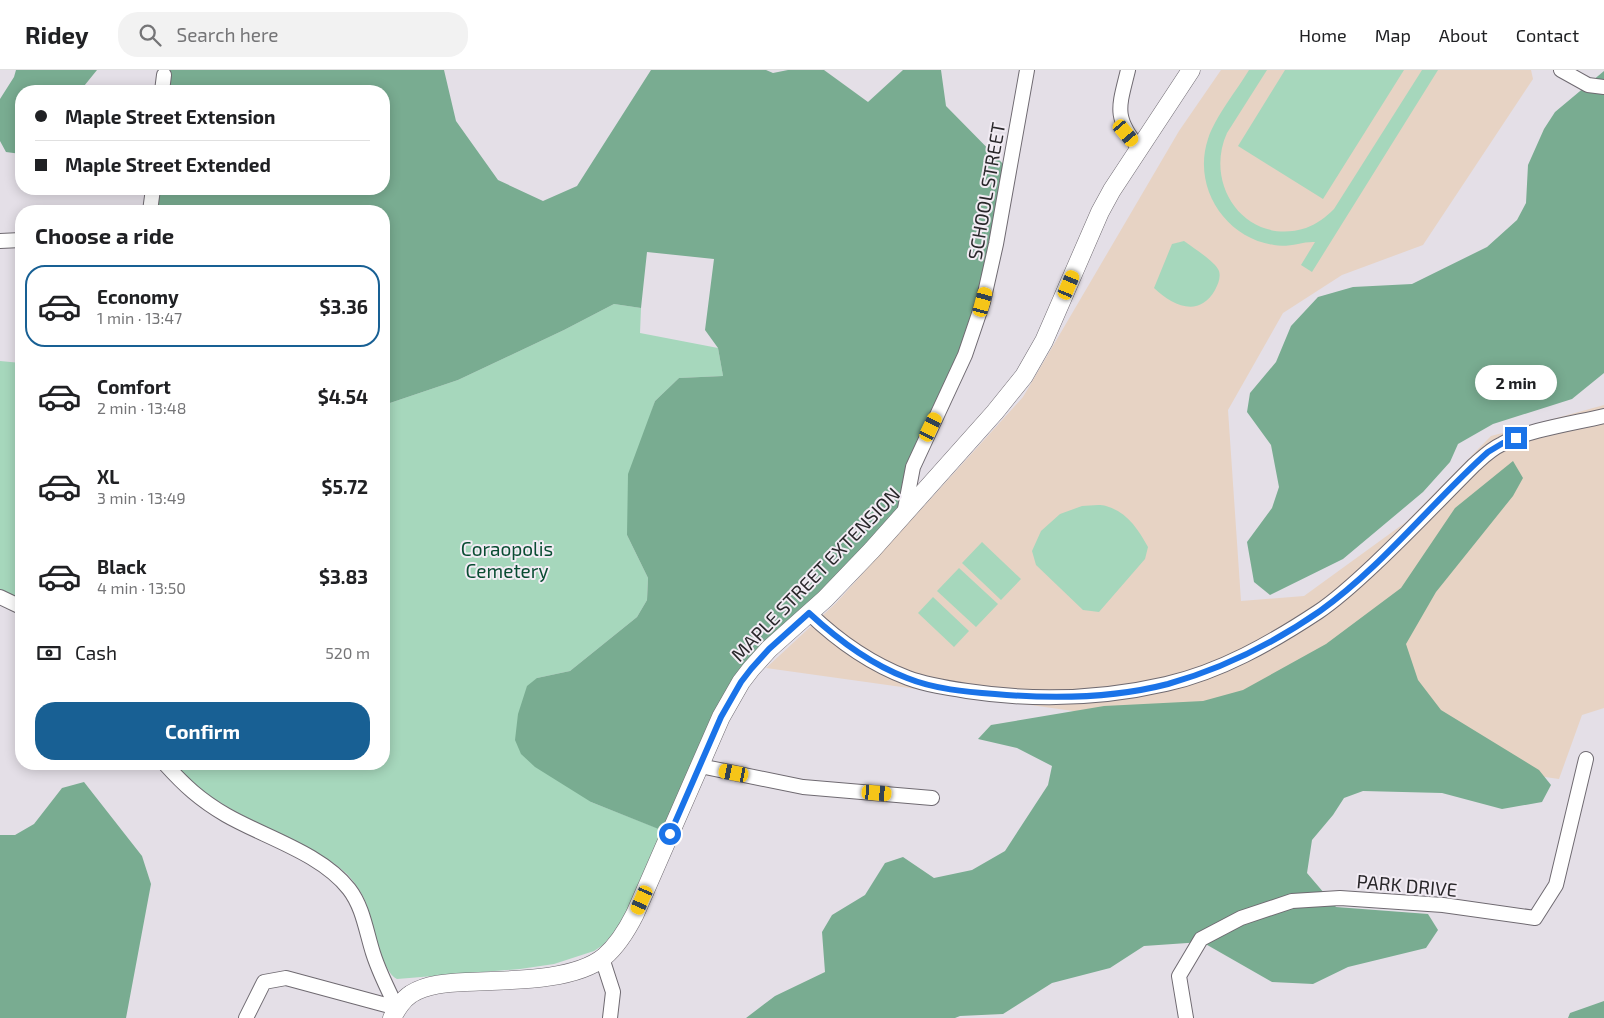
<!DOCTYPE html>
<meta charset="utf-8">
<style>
:root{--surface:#fff;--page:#f2f2f2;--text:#202124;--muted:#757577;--line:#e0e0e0;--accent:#186094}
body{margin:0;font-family:"Exo 2",sans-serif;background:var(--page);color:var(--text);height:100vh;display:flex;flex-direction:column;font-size:19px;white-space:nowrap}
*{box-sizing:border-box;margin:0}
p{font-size:16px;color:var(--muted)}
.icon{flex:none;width:28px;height:28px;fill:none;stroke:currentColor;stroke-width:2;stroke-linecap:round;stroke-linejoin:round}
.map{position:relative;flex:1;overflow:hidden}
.panel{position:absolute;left:15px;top:135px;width:375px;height:565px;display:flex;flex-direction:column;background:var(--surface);border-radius:20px;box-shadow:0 2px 12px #0003}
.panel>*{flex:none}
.hud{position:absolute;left:15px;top:15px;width:375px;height:110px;border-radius:20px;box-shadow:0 2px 12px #0003;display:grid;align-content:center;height:110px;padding:0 20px;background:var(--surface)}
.end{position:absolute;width:22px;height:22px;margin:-11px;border:6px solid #1a73e8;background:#fff;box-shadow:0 0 0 2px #fff}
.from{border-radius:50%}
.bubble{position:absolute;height:35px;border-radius:18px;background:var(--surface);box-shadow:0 2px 12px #0003;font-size:16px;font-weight:700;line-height:35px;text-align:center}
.car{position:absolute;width:15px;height:30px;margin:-15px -8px;border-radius:6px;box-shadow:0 0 4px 1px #0007;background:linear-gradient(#f5c518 24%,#345 0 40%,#f5c518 0 76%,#345 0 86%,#f5c518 0)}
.hud b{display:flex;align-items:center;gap:18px;height:48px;font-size:19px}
.hud b+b{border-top:1px solid var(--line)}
.hud i{width:12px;height:12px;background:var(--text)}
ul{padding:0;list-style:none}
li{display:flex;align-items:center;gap:15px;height:82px;margin:0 10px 8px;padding:0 10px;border:2px solid transparent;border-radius:20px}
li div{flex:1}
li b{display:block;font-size:19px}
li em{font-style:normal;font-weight:700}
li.on{border-color:var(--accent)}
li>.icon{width:45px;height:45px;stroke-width:1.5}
h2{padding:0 20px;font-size:22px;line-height:60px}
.pay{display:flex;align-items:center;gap:12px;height:55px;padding:0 20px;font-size:19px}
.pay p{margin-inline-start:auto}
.cta{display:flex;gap:10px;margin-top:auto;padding:10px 20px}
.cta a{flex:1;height:58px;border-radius:20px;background:var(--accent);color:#fff;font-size:20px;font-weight:700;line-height:58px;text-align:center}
header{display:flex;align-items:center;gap:30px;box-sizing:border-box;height:70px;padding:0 25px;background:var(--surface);border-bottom:1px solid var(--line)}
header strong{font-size:24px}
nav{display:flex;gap:28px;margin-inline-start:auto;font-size:18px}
.search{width:350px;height:45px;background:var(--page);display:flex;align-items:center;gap:12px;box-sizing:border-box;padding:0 18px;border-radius:20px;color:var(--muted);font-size:19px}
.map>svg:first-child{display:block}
</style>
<header>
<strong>Ridey</strong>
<div class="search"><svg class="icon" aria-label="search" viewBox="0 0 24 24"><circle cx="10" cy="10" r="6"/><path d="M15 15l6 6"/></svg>Search here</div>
<nav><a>Home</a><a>Map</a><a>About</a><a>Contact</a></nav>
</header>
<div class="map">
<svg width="1604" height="948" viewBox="0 0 1604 948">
<rect width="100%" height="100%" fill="#e4dfe7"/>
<path fill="#e7d3c4" d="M1221,0H1531L1533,9L1423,175L1342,205L1283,243L1228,340L1241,531L1304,526L1406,452L1491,366L1604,335V638L1582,645L1559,709L766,598L836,533L1023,327L1179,61Z"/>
<path fill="#a6d7bc" d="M1249,0H1267L1227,63C1203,116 1247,177 1306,158C1317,154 1326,147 1334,139L1422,0H1438L1312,202L1301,195L1315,172C1303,171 1289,178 1274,175C1225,168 1192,117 1208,69C1215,47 1237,20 1249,0Z
M1285,0H1404L1323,129L1238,76Z
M1184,171C1192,177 1216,192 1219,201C1221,208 1218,214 1215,220C1199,248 1173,236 1154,218L1172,174Z
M614,234L641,238L640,263L718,278L723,306L679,308L655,331L643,368L627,465L648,508L647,530L637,547L570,601L537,608L591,732L662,760L625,844L615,861L603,875L594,881L554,894L520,899L397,909C382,903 372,849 366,833C362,822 354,812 347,804C331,789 311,780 292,770C251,749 204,730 174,694H384V335L458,310L564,260Z
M0,291L21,293V529L0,519Z
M1082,436C1089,436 1099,434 1106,436C1127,442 1138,459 1148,477L1145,489L1099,542L1083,540L1036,495L1032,481L1041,461L1060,444Z
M982,472L1021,509L1001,530L962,493Z
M959,498L998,534L976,557L937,521Z
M933,527L969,561L954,577L918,543Z"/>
<path fill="#79ac91" d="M16,0H97L80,21H21V84L6,82L0,71V29L14,7Z
M161,0H444L456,51L498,110L543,131L577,116L651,0H766L773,3L788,0H824L868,32L903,0H941L946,36L1009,100L990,206L921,378L904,444L751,599L671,764L591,732L535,697L521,684L515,670L518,644L527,616L537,608L570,601L637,547L647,530L648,508L627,465L628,404L655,331L679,308L723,306L718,278L705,260L714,189L647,182L641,238L614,234L564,260L458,310L384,335V141H150L153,119H384V21H162Z
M1604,1V303L1572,329L1493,354L1458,374L1450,392L1423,422L1343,489L1270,525L1254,512L1247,472L1272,438L1279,417L1271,375L1247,342L1250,323L1276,292L1291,256L1318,227L1353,217L1412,214L1487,177L1517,150L1526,133L1528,95L1544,59L1555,42Z
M1513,391L1523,408L1513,426L1436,522L1406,574L1418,610L1441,640L1539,700L1551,715L1542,732L1502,739L1442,723L1363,721L1344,728L1333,745L1312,770L1307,803L1336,837L1428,844L1438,860L1426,878L1348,897L1313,914L1272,912L1202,872L1144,876L1110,898L1052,913L1003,944L960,946L955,948H746L775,926L825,902L822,862L832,845L865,825L885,793L903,787L934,808L972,800L1005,781L1048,715L1052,696L1017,678L978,669L991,655L1104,636L1203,631L1243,620L1326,574L1401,518L1455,438Z
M84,712L142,786L151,814L126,948H0V765H15L34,754L62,718Z
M1604,931V948H1568L1570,943Z"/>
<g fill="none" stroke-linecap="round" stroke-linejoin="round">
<g stroke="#6f6a71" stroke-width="16">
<path id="minor" d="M1128,0C1119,37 1113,47 1139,78
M1561,0L1588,15L1604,17
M162,21L164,5
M150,141L153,119
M0,171L21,170
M904,444L913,397L965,285L983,232L996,174L1027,0
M0,527L21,537
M809,543C837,570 871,594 908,608C927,615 947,618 967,621C1033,631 1101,629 1166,614C1220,602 1271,573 1318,542C1339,528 1358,510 1376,493C1410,461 1441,428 1474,395C1483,387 1491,379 1502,374C1527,360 1575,353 1604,346
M165,694C184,715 200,730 226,745C264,767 321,783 349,819C363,837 366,861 373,883C379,902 388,920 397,938
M700,696L803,717L932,728
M602,888L613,922L610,948
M246,948L264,912L286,908L397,938
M1186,948L1179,906L1201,869L1241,848L1292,831L1340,828L1443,835L1535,848L1556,815L1586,689"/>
</g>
<g stroke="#6f6a71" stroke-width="19">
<path id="tertiary" d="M392,948C397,939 402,930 411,924C427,914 447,913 466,912C505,910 573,912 604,887C618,875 627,860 635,844L721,647L741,612L751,599L769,579L825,529L872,480L995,342L1024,306L1044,271L1100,142L1112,120L1191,0"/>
</g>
<use href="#minor" stroke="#fff" stroke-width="14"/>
<use href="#tertiary" stroke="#fff" stroke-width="18"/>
</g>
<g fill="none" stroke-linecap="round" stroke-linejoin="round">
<path stroke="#1a73e8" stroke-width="6" d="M670,764L721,647L741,612L751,599L769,579L809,543C837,569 870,594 907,608C934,619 966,622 995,624C1051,629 1114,628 1168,614C1221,599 1274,573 1320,541C1383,496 1431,433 1488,382L1503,373L1516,368"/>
</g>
<g text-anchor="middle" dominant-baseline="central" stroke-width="4" stroke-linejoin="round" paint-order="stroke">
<g font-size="19" fill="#29272a" stroke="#f2ecf4">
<text transform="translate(986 121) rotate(-80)">SCHOOL STREET</text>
<text transform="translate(815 504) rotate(-46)">MAPLE STREET EXTENSION</text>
<text transform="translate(1407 815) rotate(5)">PARK DRIVE</text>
</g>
<g font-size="19" fill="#094c32" stroke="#f2ecf4">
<text x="507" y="478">Coraopolis<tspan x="507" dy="22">Cemetery</tspan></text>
</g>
</g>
</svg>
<i class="end from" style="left:670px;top:764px"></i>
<i class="end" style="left:1516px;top:368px"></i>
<div class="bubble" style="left:1475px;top:295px;width:82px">2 min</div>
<i class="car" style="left:1126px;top:63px;rotate:140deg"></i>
<i class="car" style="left:1069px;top:215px;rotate:23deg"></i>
<i class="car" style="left:983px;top:232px;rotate:15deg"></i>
<i class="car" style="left:931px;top:357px;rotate:26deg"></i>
<i class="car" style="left:734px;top:703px;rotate:281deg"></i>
<i class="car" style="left:877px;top:723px;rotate:95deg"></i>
<i class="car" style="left:642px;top:830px;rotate:204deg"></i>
<div class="hud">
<b><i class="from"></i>Maple Street Extension</b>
<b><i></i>Maple Street Extended</b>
</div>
<section class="panel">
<h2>Choose a ride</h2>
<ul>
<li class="on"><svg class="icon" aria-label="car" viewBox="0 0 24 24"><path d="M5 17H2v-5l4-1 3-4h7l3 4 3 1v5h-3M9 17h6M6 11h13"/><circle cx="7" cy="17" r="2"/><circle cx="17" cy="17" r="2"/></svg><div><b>Economy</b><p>1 min · 13:47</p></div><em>$3.36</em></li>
<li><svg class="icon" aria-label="car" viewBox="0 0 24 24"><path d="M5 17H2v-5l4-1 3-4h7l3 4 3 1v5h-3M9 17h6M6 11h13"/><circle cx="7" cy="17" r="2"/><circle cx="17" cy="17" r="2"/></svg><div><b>Comfort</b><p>2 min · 13:48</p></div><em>$4.54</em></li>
<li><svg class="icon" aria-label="car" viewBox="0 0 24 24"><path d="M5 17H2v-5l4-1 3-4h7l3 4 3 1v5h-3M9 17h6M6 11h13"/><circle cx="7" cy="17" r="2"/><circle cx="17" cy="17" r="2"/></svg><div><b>XL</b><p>3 min · 13:49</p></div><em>$5.72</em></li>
<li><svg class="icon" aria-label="car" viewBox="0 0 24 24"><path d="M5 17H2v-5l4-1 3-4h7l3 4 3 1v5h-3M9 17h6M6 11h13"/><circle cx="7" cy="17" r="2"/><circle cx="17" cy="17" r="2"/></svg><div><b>Black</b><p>4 min · 13:50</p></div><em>$3.83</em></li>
</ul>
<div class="pay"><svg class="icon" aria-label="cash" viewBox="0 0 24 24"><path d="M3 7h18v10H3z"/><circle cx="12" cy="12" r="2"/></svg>Cash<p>520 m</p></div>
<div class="cta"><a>Confirm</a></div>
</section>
</div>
